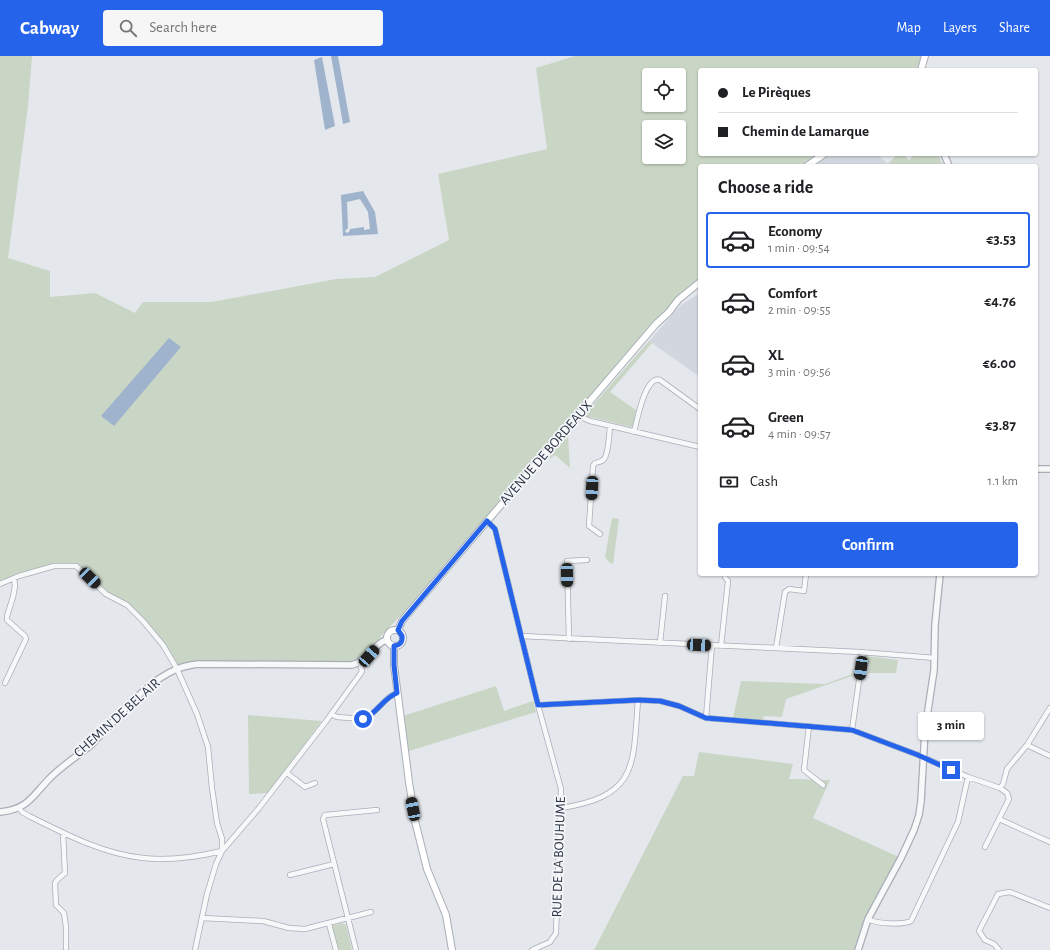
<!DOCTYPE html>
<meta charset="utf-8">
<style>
:root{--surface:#fff;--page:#f6f6f6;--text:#202124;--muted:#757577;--line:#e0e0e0;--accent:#2563eb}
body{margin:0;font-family:"Alegreya Sans",sans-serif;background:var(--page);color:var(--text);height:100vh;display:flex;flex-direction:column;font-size:15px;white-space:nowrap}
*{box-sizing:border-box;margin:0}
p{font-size:13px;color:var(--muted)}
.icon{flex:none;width:22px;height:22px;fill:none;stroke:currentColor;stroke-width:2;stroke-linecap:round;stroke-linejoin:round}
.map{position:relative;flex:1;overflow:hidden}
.drawer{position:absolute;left:698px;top:108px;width:340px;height:412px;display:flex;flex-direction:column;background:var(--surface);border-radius:4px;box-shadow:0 1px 3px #0004}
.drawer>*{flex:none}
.banner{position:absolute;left:698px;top:12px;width:340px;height:88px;border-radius:4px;box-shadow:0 1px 3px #0004;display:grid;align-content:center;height:88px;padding:0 20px;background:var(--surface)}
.tools{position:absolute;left:642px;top:12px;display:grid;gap:8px}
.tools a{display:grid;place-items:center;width:44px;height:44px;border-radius:4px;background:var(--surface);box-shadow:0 1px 3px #0004;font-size:20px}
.end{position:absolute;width:18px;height:18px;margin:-9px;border:5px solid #2563eb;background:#fff;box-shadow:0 0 0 2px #fff}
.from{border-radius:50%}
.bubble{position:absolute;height:28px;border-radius:4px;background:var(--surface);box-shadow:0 1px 3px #0004;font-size:13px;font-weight:700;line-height:28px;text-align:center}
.car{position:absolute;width:12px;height:24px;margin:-12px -6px;border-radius:5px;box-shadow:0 0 3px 1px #0007;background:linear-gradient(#222 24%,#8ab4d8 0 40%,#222 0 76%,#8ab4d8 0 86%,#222 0)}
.banner b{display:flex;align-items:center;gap:14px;height:38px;font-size:15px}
.banner b+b{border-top:1px solid var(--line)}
.banner i{width:10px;height:10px;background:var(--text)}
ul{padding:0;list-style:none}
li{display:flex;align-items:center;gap:12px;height:56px;margin:0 8px 6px;padding:0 12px;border:2px solid transparent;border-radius:4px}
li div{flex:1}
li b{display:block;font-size:15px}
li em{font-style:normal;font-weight:700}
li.selected{border-color:var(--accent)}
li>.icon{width:36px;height:36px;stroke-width:1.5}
h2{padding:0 20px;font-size:18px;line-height:48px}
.pay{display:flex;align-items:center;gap:10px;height:44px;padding:0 20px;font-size:15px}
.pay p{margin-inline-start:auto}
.cta{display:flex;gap:8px;margin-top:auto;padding:8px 20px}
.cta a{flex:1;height:46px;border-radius:4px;background:var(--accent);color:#fff;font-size:16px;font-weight:700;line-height:46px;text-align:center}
header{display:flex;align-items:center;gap:24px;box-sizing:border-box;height:56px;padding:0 20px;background:var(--accent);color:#fff}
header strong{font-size:19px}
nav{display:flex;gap:22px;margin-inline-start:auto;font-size:14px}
.search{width:280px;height:36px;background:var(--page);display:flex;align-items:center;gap:10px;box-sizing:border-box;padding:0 14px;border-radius:4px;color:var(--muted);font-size:15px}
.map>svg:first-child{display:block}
</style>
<header>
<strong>Cabway</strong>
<div class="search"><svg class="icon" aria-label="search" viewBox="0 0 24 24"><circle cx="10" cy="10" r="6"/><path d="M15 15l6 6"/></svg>Search here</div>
<nav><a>Map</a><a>Layers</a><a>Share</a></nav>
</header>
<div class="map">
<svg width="1050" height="894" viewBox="0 0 1050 894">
<rect width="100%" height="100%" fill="#e4e7ec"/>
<path fill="#d2d6de" d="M829,98H877L890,110H814Z
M700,237V321L649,285L681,249Z"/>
<path fill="#c9d6c5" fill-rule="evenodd" d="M0,0H32L28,50L8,202L50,215V241L95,237L135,257L143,246H212L336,223L375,221L449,184L438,118L547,93L536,12L575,0H925L921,14H700V98H824L808,110H700V231L669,256L411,554L398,562L382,579L369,600L360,607L198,608L177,613L163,589L127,549L106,538L76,510H54L0,528ZM649,19H679V49H649ZM649,71H679V101H649Z
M897,98H903L909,104L915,98H938L943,110H890L888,108Z
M649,285L652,287L610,336L636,354L633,370L631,371L590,361L587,362L585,358Z
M568,379L570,412L555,399L550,403L548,401Z
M612,462L619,463L613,508L610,507L605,501Z
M865,600L898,604L896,617H868L870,608L864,606Z
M855,617V619L786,643L782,661L764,660L762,664L733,662L741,625L825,628Z
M496,630L504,655L533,645L536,656L409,695L403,660Z
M248,659L322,665L268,737L249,738Z
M699,696L793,708L789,723L830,724L813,762L901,802L868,863L858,894H594L683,720H694Z
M342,867L346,869L352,894H339L332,870Z"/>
<path fill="#9fb4cc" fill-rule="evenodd" d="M331,0H338L350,66L343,68Z
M322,1L335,70L325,74L314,4Z
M363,135L375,156L378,178L343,180L341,139ZM360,143L368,156L370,173L364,174V171L350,173L349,176L347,177L345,175L348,172L347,146Z
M169,282L181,291L114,370L101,360Z"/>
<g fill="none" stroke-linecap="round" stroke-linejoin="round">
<g stroke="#a9aeb7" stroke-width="6">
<path id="minor" d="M578,360L590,365L700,391
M634,376C637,365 645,319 660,324L700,353
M487,465L495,473L538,649L561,733L556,877L550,886L532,894
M600,478L589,470L593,410L595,407C598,406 602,406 604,403C609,397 609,378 610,370
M0,528L19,520L54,510H76L106,538L127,549L143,565L163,589L177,613L197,658L208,691L212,732L217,767L222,783V795
M521,580L860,596L935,602
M569,583L567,505L587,504
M660,587L665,540
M721,590L728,525L725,521V518
M776,592L785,536L789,533L804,535L806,518
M5,627L26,583L25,580L7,564V560L13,541L15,530L14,522
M538,649L638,644L660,645L679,650L706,662L852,674L918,699L968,721L1000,732L1003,728L1007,713L1027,689L1050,652
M331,658L337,661L363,663L372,658L389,641L397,637
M706,662L712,589
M809,670L804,714L823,729
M852,674L863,596
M1027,689L1050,700
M287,717L305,731L315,727
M19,752L22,756L29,760C65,778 103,798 143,802C169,805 197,801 222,795
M561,752C638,740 633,710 638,644
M999,763L1050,786
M63,777L65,817L57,824L55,827L56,849L64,857L66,871V892
M985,791L1009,743L1007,737L1000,732
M290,819L334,808
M202,862L263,865L289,872L305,873L371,856
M868,863C876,868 903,869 911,865L958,766L968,721
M329,868L336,894
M195,894L207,838L216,808L222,795L259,752L327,664L361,617L362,615L360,607
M356,894L323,763L325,759L377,754
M999,894L994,888L985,884L979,875L998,838L1010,836L1050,852"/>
</g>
<g stroke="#a9aeb7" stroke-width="8">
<path id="tertiary" d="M944,98L949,110
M1036,413H1050
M0,756C29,753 32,740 51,721C63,709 78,700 91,689C115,665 146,625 177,613C184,610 191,609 198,608L352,609C371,604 371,590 386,584
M858,894L868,863L901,802L914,774L919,759L921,745L925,674L934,614L935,569L940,518"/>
</g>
<g stroke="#a9aeb7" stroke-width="8">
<path id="secondary" d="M921,14L925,0
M807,110L824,98
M387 582a8 8 0 1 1 16 0a8 8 0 1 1-16 0Z
M398,574L402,565L411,554L656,268L669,256L678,244L700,226
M394,590V609L409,726L415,765L427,813L446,859L452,894"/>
</g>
<use href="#minor" stroke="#f7f8fa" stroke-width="4.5"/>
<use href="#tertiary" stroke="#f7f8fa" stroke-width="5.5"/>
<use href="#secondary" stroke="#fff" stroke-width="6"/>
</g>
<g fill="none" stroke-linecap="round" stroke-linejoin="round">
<path stroke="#2563eb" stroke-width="5" d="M363,663C377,658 383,642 397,637L394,609V590C400,589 403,586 402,580L398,574L402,565L487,465L495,473L538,649L638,644L660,645L679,650L706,662L852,674L918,699L951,714"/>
</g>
<g text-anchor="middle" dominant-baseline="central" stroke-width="3.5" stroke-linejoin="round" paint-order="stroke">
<g font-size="14" fill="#2b3445" stroke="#f4f6f9">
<text transform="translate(546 397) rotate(-49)">AVENUE DE BORDEAUX</text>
<text transform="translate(117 662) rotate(-42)">CHEMIN DE BEL AIR</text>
<text transform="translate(559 801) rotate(-88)">RUE DE LA BOUHUME</text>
</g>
</g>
</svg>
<div class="tools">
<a><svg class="icon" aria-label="locate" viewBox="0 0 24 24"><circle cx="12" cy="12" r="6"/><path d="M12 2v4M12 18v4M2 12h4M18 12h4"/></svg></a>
<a><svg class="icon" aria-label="layers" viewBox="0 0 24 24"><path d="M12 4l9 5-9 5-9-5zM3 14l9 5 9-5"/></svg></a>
</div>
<i class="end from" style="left:363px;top:663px"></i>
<i class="end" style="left:951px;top:714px"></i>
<div class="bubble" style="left:918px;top:656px;width:66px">3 min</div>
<i class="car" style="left:592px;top:432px;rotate:183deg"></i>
<i class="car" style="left:567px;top:519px;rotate:179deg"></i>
<i class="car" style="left:90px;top:522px;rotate:134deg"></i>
<i class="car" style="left:699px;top:589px;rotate:93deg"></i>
<i class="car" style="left:369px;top:600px;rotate:41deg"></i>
<i class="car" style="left:861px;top:612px;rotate:188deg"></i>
<i class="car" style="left:413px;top:753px;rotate:349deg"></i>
<div class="banner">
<b><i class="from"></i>Le Pirèques</b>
<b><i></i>Chemin de Lamarque</b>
</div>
<section class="drawer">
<h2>Choose a ride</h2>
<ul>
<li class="selected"><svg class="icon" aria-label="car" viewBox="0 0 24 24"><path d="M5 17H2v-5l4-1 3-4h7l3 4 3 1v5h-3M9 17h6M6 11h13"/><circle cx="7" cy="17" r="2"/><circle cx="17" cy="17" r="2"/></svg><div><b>Economy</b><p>1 min · 09:54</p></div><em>€3.53</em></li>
<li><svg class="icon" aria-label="car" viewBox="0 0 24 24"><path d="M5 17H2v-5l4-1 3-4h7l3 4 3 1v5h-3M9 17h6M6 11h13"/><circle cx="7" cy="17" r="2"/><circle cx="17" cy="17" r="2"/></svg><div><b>Comfort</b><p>2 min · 09:55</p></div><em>€4.76</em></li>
<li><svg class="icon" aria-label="car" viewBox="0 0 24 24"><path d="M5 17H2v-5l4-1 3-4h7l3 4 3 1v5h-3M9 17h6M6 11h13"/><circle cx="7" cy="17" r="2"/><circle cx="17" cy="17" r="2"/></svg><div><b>XL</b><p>3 min · 09:56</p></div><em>€6.00</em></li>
<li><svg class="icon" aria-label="car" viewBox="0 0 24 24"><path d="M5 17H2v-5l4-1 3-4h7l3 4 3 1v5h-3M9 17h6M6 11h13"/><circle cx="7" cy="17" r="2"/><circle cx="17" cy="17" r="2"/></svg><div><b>Green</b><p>4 min · 09:57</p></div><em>€3.87</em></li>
</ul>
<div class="pay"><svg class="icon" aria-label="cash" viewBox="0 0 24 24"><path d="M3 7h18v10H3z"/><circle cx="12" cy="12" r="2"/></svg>Cash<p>1.1 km</p></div>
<div class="cta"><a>Confirm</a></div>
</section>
</div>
